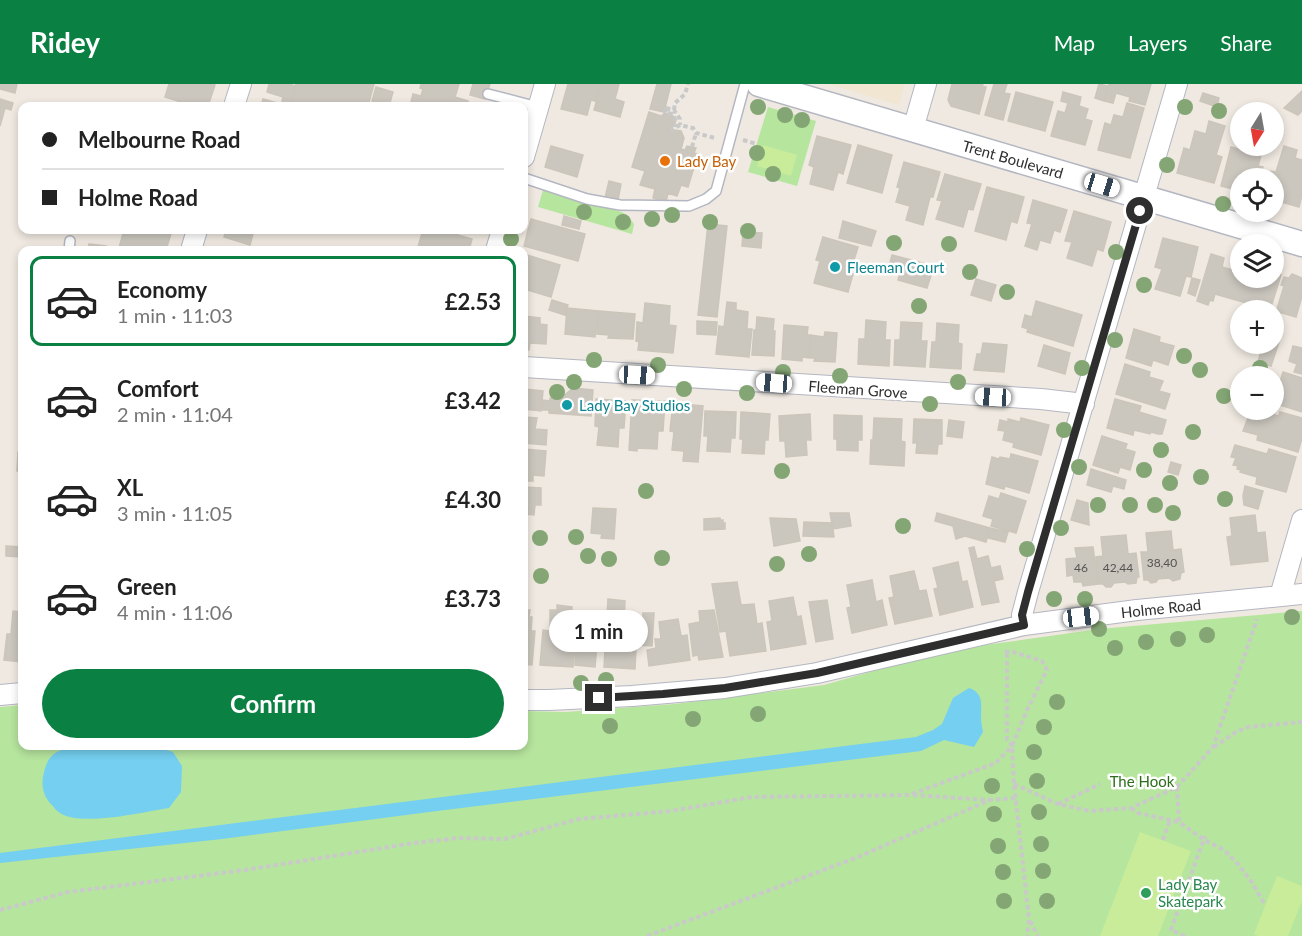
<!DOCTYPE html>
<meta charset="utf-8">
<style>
:root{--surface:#fff;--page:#f2f2f2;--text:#222;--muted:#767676;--line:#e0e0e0;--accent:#0b8043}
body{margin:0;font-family:Lato,sans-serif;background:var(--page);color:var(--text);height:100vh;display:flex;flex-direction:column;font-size:22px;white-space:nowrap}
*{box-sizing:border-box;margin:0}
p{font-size:20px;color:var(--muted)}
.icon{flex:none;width:33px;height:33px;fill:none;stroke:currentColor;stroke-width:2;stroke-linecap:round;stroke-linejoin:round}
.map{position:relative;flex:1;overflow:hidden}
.sheet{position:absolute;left:18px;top:162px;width:510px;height:504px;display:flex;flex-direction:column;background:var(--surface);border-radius:12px;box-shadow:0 3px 9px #0003}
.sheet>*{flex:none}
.hud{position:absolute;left:18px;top:18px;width:510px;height:132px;border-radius:12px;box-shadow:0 3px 9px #0003;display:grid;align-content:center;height:132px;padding:0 24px;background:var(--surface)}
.needle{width:39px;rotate:191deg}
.controls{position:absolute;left:1230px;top:18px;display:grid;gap:12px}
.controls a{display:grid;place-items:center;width:54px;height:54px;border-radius:50%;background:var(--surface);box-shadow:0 3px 9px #0003;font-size:30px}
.end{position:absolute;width:27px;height:27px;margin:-14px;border:8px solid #2e2e2e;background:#fff;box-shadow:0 0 0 3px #fff}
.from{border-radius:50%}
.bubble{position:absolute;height:42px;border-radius:21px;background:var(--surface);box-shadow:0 3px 9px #0003;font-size:20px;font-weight:700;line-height:42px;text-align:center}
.car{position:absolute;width:18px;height:36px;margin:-18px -9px;border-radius:8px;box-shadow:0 0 4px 2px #0007;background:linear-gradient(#fff 24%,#345 0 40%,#fff 0 76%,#345 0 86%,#fff 0)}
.hud b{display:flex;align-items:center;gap:21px;height:57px;font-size:22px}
.hud b+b{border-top:2px solid var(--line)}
.hud i{width:15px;height:15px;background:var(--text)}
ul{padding:10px 0 0;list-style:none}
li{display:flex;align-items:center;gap:18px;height:90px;margin:0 12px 9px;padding:0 12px;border:3px solid transparent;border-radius:12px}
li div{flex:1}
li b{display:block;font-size:22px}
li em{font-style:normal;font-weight:700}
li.selected{border-color:var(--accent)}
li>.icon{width:54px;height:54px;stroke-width:1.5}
.cta{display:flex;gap:12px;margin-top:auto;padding:12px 24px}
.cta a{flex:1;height:69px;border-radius:36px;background:var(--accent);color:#fff;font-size:24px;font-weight:700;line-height:69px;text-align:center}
header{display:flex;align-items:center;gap:36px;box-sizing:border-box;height:84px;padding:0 30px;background:var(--accent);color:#fff}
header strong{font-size:28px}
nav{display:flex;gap:33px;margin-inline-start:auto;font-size:21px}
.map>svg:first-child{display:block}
</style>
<header>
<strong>Ridey</strong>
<nav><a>Map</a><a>Layers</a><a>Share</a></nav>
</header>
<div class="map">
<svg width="1302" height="852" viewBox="0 0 1302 852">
<rect width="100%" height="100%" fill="#efe9e1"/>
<path fill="#f0e6d1" d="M829,0H905L899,21Z"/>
<path fill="#b6e59e" d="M768,23L816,37L797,102L748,88Z
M543,106L622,128L628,132L634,140L632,150L538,123Z
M1302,527V852H0V623L22,621V662H524V627L565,628L675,620L824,601L912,576L978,562L1099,545Z"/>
<path fill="#c9ec9a" d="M763,61L797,71L791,92L757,82Z
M1140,748L1191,767L1158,852H1100Z
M1277,792L1302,802V817L1288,852H1258L1254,850Z"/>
<path fill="#75cff0" d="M969,604C984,609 981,621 981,633C981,638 982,643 983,648L974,663L944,656L921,667L437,727L222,755L0,779V769L916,653L933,646L942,640L953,614Z
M71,662H153L173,668L182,682L181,708L169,724C143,728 81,743 60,729C57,727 55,725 53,722C45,715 41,704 43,693C47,673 51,669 71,662Z"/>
<path fill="#cbc7bf" stroke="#cbc5ba" stroke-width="1.5" d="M0,0H17L15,9L0,5Z
M169,0H211L215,1L208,22H180L181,18L165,13Z
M269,0H289L295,2L290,20L282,17L283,13L267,8Z
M296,0H374L368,22H301L290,20Z
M421,0H459L455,13L468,17L467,22H410L413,10L421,12L423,5L420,4Z
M473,0H490L485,15L470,11Z
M568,0H600L595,17L591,16L587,31L561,25Z
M601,0H619L615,15L624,18L620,33L594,26Z
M657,0H671L664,28L650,25Z
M952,0H983L982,2L986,3L979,30L951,22L948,16Z
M994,0H1007L1004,9L1010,10L1003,36L985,31Z
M1099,0L1108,2L1104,17L1095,14Z
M1109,0H1151L1145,21L1129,17L1130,13L1116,9L1113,19L1104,17Z
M376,3L393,8L389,22L372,17Z
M1302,7V27L1298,31L1284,24Z
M1016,8L1053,18L1045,47L1008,37Z
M1063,8L1081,13L1079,22L1088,25L1085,35L1092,37L1085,61L1051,52L1058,27L1065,29L1068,19L1061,17Z
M1203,9L1219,14L1217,23L1200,17Z
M0,15L13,19L11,26L5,24L0,42Z
M263,15L288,22H261Z
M1127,19L1144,24L1130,74L1098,66L1105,39L1111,41L1114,31L1123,33Z
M649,28L661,32L665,29L672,31L676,36L674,42L669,45L672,49L675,46L681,47L684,54L681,65L685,66L687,62L696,64L694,69L698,70L688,103L681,101L677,112L668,109L666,118L653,114L655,105L640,101L645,87L632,83Z
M1209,37L1225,42L1216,71L1222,73L1214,99L1177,89L1184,64L1190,66L1195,47L1206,50Z
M817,52L851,61L843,90L838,88L833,106L810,100L814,83L809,81Z
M1240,59V62H1254L1263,64L1258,82L1263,83L1260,94H1240V107L1221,102L1231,63L1239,65Z
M858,61L892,71L882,109L847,99Z
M551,62L583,71L577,93L545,83Z
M1284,62L1297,66L1295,74L1302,76V111L1299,123L1274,116V94H1269L1271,87L1276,88Z
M904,78L940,88L933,113H930L923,141L906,136L910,122L896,118L900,104L897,103Z
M945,90L981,100L973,126L968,125L963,143L936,135L942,117L937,116Z
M609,97L621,100L618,116L605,114Z
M987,103L1024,113L1017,139L1011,137L1006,156L975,147Z
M1033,116L1067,126L1060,148L1054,146L1050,159L1040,156L1037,166L1025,162L1032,140L1027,139Z
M1074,127L1111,138L1103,167L1097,165L1092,182L1067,174L1072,158L1065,157Z
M564,132L581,137L579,145L562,141Z
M531,135L585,150L578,177L524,162Z
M843,137L876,147L871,162L839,154Z
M708,140L727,142L717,233L698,231Z
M124,146H172L166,166H129L119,164Z
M226,146H254L250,161L224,153Z
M423,146H447V148L472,155L469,166H429L418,163Z
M743,148L762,149L761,164L742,162Z
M823,153L858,163L850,189L853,190L848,208L814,199L820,177L816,176Z
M1163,154L1198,163L1191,193L1186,192L1180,212L1155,205L1162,185L1155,183Z
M89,160L106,162L105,166H88Z
M1211,170L1224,174L1222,183L1240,188V194H1274V189L1281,191L1270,226H1256L1257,222L1215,210L1213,217L1210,216L1208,221L1197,217Z
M527,171L560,181L551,213L524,205V183Z
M892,171L934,182L927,204L898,196L900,189L888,186Z
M1292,190L1302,194V212L1296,233L1279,228L1277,225L1284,202L1281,201L1284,193L1289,194Z
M1192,194L1200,196L1195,212L1188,209Z
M976,195L996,201L991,217L971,211Z
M552,216L568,221L565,231L549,226Z
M1036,217L1082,231L1073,262L1027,248L1028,245L1022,243L1025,231L1032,233Z
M727,218L736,219V226L748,228L747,245H752L749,273L716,270L719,242L724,243Z
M645,219L670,222L669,241L676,242L673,269L638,266L639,258L636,257L637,238L643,239Z
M567,224L598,227L595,253L565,250Z
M599,227L635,230L633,255L608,254L609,251L597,250Z
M524,232L540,234V240L547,241L546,260L530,259L529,266H524Z
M757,233L774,235L773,247H775L774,272L752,271L754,246H756Z
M866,236L886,238L885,256H890L889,282L858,280L859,255H865Z
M697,237L717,238L716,251L697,250Z
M901,238L922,239L921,257H927L925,283L894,281L895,256H900Z
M937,239L959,241L958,259L962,260L961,285L930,283L932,258H936Z
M784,241L808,243L807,251H811L809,274L802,273V277L782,275Z
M1134,245L1160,253L1159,258L1174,262L1168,281L1153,276L1151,282L1126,274Z
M825,248L837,249L835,278L814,277L815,274H809L811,251L824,253Z
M1274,257L1279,258L1271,282L1258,278L1263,260H1274Z
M983,259L1007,261L1004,288L974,286L977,270H981Z
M1044,261L1070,269L1065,290L1038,282Z
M1293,262L1302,264V290L1294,288L1297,280L1289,277Z
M1125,280L1150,288L1149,293L1163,297L1159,307L1170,310L1165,325L1116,310Z
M1283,288L1302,294V328L1274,319Z
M573,304L593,306L591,332L549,329V326H542L543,316L550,317V314H561Z
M524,305L543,307L541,327L524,325Z
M596,315L626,317L624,344H619L618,363L597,361L599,343L595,342Z
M1115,315L1141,322L1139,328L1166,336L1162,350H1158L1151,348L1150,350L1134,346L1133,351L1107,344Z
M632,316L665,317L663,347H658L657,365L637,364V367L629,366Z
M673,319L703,322L698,378L683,377L684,367L672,366L674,348L670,347Z
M1251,326H1256L1279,332L1280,328L1302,334V354L1298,368L1257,356L1258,351L1243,347Z
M705,327L736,328L735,354H731L730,368L707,367L708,352H704Z
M741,328L770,330L768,356H765L764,370L742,369L743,355H740Z
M810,330L811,356H806L807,371L786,373L785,357H780L779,332Z
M834,331L862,332V356H858V367L837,366V355H834Z
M524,333L537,334L535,345L547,346L546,361L524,359Z
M874,334L902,335L901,357L905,358L904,382L870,380L871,356H873Z
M1021,334L1049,341L1041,371L1013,363L1014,359L1003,356L1005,347L998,346L1000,336L1008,338V335L1020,338Z
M914,335L942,336V360H938L937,370L916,369L917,359H913Z
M949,336L964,338L962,354L947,352Z
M1102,352L1127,360L1125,365L1135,368L1130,386L1120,383L1118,389L1093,381Z
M1235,361L1267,370L1269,365L1296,373L1286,408L1256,400L1257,393L1240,388L1241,386L1237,385L1238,382L1233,381L1236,374L1231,373Z
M524,365L546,367L544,392L533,391V397H524Z
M18,368H22V388L17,387Z
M1011,370L1038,377L1029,409L1005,402L1004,405L986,400L992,373L999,375L1000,373L1010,375Z
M1171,378L1181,381L1178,391L1168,388Z
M1091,385L1126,396L1124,405L1113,402L1111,408L1087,401Z
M1245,402L1263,407L1258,425L1244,421L1243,412Z
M524,403L541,404V421H535L534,431L525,430V436H524Z
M1001,409L1026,417L1016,449L991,442L993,435L983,432L989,412L999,415Z
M1077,416L1088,419L1089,441L1071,436Z
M593,424L616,425L614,455L601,454L602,450L591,449Z
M830,429H849L851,442L833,445Z
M937,429L990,444L986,458L965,452L956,455L953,442L935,437Z
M1255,431L1257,449L1265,448L1268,477L1231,481L1227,453L1232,452L1230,434Z
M720,434V436H723V440L725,439V445L704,446V435Z
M770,434L796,435L800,457L774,462Z
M804,438L832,439L834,453L803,452Z
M990,444L1008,448L1005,458L988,454Z
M1171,447L1173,466L1181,465L1184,488L1181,489L1180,495L1173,497L1169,494L1158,495L1156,498L1151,499L1148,496H1144L1141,468H1148L1146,449Z
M1126,451L1128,470L1136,469L1139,493H1137L1136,499L1128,500L1125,498L1114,499L1111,503H1106L1103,500H1099L1096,473L1103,472L1101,453Z
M6,462L22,463V473L6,472Z
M974,463L977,475L988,472L991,484L1000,482L1003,495L994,497L999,518L982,521L969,464Z
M1093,463L1098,500L1083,502L1082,498H1074L1073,491L1067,492L1066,475L1077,474L1075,464Z
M958,478L962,498L967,497L973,523L940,531L934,505L938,504L933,484Z
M914,487L919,507L926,506L932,532L895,540L889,514L894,513L890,492Z
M872,496L876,518L882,516L887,541L852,549L847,524L851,523L847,501Z
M737,498L741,521L754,520L757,540L762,539L766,567L730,572L726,547L720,548L712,500Z
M793,513L797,533L801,532L806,560L771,566L767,538L772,537L769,517Z
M608,515L625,517L624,536L634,537L633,556H626V563L636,564L635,585L604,583Z
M827,516L833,555L816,558L809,518Z
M557,521L572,523L571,548L576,549L573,583L540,581L543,546L550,547V526H557Z
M22,526V578L4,576L7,550H11L13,527L22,528Z
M524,526H530L529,533H532L531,547H535L532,581L524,580Z
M714,526L723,573L699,576L698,571L693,572L689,540L700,538L699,527Z
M579,528L605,530L603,559H597L595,583L575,581Z
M643,529H654L652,562L637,561L638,544H642Z
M678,535L681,552L687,551L690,576L649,582L647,566L656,564L655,555H661L659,538Z"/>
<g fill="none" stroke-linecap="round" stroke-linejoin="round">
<g stroke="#b4b7c1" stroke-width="12">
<path id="service" d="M488,10L538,23
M524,94L587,115L620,121L689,122L706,115L716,107L745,0
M69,166L70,157"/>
</g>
<g stroke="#b4b7c1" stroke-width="22">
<path id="minor" d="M234,22L241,0
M913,45L926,0
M524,73L545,0
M191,166L197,146
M496,166L502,146
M524,283L1041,315L1084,320
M1280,512L1302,436
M1024,541L1022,531L1028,508L1177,0
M0,611L22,609
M524,616H549L632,612L725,604L817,589L1024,541L1137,526L1302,510"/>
</g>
<g stroke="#b4b7c1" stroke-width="27">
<path id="tertiary" d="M759,0L1302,160"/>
</g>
<path stroke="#c9c9c9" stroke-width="4" stroke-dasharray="4.5 3" stroke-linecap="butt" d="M666,24L674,26L680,35V41
M667,24L665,28L672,30L676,37L675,43
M674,26L675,19L685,10L688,0
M670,47L680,41L693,44L696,49L715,54
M743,56L757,60
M692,63L696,49
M1005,568L1010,567L1042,577L1047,586L1027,626L1012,662L1014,700L1029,835L1027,852
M1214,663L1236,648L1248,643L1302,638
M1014,700L1058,720L1090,727L1131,724L1177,703L1213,663L1257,535
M1177,703L1179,738L1203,755L1224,766L1238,780L1251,797L1265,821
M913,711L989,716
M1058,720L1100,700
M1131,724L1138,729L1179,738
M1163,756L1170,736
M0,826L68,808L245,786L414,759L459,754L505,755L579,735L671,727L752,713L909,711L996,679L1012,662L1007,655V568
M1030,837L1038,852
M647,852L858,773L990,716L1016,714
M1185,852L1171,846L1205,752"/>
<use href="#service" stroke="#fff" stroke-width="9"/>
<use href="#minor" stroke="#fff" stroke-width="20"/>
<use href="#tertiary" stroke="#fff" stroke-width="24"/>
</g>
<g fill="#84a574">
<circle cx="758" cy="23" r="8"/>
<circle cx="1185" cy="23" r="8"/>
<circle cx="1219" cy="27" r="8"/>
<circle cx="785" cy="31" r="8"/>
<circle cx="802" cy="36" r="8"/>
<circle cx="757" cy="69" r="8"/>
<circle cx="1167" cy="81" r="8"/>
<circle cx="773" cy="90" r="8"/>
<circle cx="1223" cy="120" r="8"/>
<circle cx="584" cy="128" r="8"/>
<circle cx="672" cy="131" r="8"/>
<circle cx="652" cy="135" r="8"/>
<circle cx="623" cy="138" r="8"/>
<circle cx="710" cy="138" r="8"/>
<circle cx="748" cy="147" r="8"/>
<circle cx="511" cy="155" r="8"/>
<circle cx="894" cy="159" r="8"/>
<circle cx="949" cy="160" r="8"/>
<circle cx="1116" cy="168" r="8"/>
<circle cx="970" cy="188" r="8"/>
<circle cx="1144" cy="201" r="8"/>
<circle cx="1007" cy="208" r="8"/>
<circle cx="919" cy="222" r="8"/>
<circle cx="1115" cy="256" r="8"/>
<circle cx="1184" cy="272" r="8"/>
<circle cx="594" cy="276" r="8"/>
<circle cx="658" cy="281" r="8"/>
<circle cx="1082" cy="284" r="8"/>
<circle cx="1260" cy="284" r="8"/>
<circle cx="1200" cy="286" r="8"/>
<circle cx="783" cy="288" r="8"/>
<circle cx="840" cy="292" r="8"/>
<circle cx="574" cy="298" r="8"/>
<circle cx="958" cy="298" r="8"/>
<circle cx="684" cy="305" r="8"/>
<circle cx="557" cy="308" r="8"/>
<circle cx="747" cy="309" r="8"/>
<circle cx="1224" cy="312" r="8"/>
<circle cx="930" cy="320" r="8"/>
<circle cx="1064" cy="346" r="8"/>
<circle cx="1193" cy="348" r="8"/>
<circle cx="1161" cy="366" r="8"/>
<circle cx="1079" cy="383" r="8"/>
<circle cx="1144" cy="386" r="8"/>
<circle cx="782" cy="387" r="8"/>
<circle cx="1201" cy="393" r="8"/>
<circle cx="1170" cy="399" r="8"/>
<circle cx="646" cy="407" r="8"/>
<circle cx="1225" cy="415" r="8"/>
<circle cx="1098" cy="421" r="8"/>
<circle cx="1130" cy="421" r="8"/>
<circle cx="1155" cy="421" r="8"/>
<circle cx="1173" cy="429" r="8"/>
<circle cx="903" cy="442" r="8"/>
<circle cx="1061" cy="444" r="8"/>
<circle cx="576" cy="453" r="8"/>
<circle cx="540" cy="454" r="8"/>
<circle cx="1027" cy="465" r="8"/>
<circle cx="809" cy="470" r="8"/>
<circle cx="588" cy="472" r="8"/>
<circle cx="662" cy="474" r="8"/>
<circle cx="609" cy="475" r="8"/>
<circle cx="777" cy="480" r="8"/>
<circle cx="541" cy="492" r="8"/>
<circle cx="1054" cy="515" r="8"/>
<circle cx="1085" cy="515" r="8"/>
<circle cx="1292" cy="533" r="8"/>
<circle cx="1099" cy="545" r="8"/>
<circle cx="1207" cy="551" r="8"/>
<circle cx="1178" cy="555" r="8"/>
<circle cx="1146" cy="558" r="8"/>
<circle cx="1115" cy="564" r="8"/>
<circle cx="606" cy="596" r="8"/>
<circle cx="581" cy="599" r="8"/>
<circle cx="1057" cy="618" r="8"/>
<circle cx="758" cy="630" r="8"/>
<circle cx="693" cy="635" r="8"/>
<circle cx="610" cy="642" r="8"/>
<circle cx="1044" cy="643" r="8"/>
<circle cx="1034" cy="668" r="8"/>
<circle cx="1037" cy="697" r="8"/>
<circle cx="992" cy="702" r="8"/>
<circle cx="1039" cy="728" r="8"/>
<circle cx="994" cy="730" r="8"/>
<circle cx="1041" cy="760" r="8"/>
<circle cx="998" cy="762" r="8"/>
<circle cx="1043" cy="787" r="8"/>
<circle cx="1003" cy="788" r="8"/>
<circle cx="1004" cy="817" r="8"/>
<circle cx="1047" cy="817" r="8"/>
</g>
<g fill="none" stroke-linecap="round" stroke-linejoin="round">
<path stroke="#2e2e2e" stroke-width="8" d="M599,614L663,610L725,604L817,589L1024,541L1022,531L1028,508L1140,127"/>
</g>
<circle fill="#e8710a" stroke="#fff" stroke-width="2" cx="665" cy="77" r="6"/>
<g fill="#0f9aa8" stroke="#fff" stroke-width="2">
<circle cx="835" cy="183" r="6"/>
<circle cx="567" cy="321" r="6"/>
</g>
<circle fill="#2e9e5b" stroke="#fff" stroke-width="2" cx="1146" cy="809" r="6"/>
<g text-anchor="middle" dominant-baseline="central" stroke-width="5" stroke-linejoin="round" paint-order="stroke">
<g font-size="12" fill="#555452">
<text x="1162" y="478">38,40</text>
<text x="1081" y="483">46</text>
<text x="1118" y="483">42,44</text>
</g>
<g font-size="15" fill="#2e2e2e" stroke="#fff">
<text transform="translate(1013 75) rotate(16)">Trent Boulevard</text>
<text transform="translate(858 305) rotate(4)">Fleeman Grove</text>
<text transform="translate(1161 524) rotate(-6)">Holme Road</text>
</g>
<g font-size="15" fill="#c56008" stroke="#fff" text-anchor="start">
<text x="677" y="77">Lady Bay</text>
</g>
<g font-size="15" fill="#0d838f" stroke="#fff" text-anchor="start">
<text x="847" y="183">Fleeman Court</text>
<text x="579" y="321">Lady Bay Studios</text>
</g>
<g font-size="15" fill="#2c6e1b" stroke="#fff">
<text x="1142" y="697">The Hook</text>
</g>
<g font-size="15" fill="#27864d" stroke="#fff" text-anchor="start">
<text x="1158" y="800">Lady Bay<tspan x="1158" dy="17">Skatepark</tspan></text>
</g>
</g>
</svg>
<div class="controls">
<a><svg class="needle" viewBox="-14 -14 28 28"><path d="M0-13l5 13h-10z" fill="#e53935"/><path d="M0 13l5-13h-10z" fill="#767676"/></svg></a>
<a><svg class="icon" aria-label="locate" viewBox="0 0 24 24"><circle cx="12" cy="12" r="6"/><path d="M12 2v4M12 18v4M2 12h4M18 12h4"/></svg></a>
<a><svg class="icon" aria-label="layers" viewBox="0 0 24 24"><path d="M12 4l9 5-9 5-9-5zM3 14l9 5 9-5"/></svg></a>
<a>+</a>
<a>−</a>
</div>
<i class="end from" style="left:1140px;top:127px"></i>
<i class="end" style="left:599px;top:614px"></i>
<div class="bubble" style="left:549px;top:526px;width:99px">1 min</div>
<i class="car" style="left:1102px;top:101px;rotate:107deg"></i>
<i class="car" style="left:637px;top:291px;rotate:93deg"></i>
<i class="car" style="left:774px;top:299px;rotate:274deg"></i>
<i class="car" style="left:993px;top:313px;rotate:273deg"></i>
<i class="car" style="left:1081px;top:533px;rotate:83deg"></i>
<div class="hud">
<b><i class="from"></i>Melbourne Road</b>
<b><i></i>Holme Road</b>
</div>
<section class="sheet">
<ul>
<li class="selected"><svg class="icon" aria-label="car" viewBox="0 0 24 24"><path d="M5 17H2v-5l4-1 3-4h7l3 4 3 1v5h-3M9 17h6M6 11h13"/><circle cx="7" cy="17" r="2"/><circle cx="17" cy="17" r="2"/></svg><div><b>Economy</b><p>1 min · 11:03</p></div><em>£2.53</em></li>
<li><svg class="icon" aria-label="car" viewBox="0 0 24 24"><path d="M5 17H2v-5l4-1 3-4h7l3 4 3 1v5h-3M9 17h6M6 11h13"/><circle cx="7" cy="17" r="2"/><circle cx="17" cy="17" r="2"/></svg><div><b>Comfort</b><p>2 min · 11:04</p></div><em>£3.42</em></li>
<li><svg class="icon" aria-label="car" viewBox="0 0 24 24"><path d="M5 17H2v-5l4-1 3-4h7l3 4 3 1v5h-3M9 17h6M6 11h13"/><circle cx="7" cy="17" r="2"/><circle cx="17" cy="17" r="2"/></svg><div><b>XL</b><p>3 min · 11:05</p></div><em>£4.30</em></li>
<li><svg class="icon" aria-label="car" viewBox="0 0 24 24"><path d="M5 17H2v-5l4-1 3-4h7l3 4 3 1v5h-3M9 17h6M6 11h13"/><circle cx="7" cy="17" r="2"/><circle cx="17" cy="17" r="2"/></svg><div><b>Green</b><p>4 min · 11:06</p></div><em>£3.73</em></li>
</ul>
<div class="cta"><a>Confirm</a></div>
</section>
</div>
